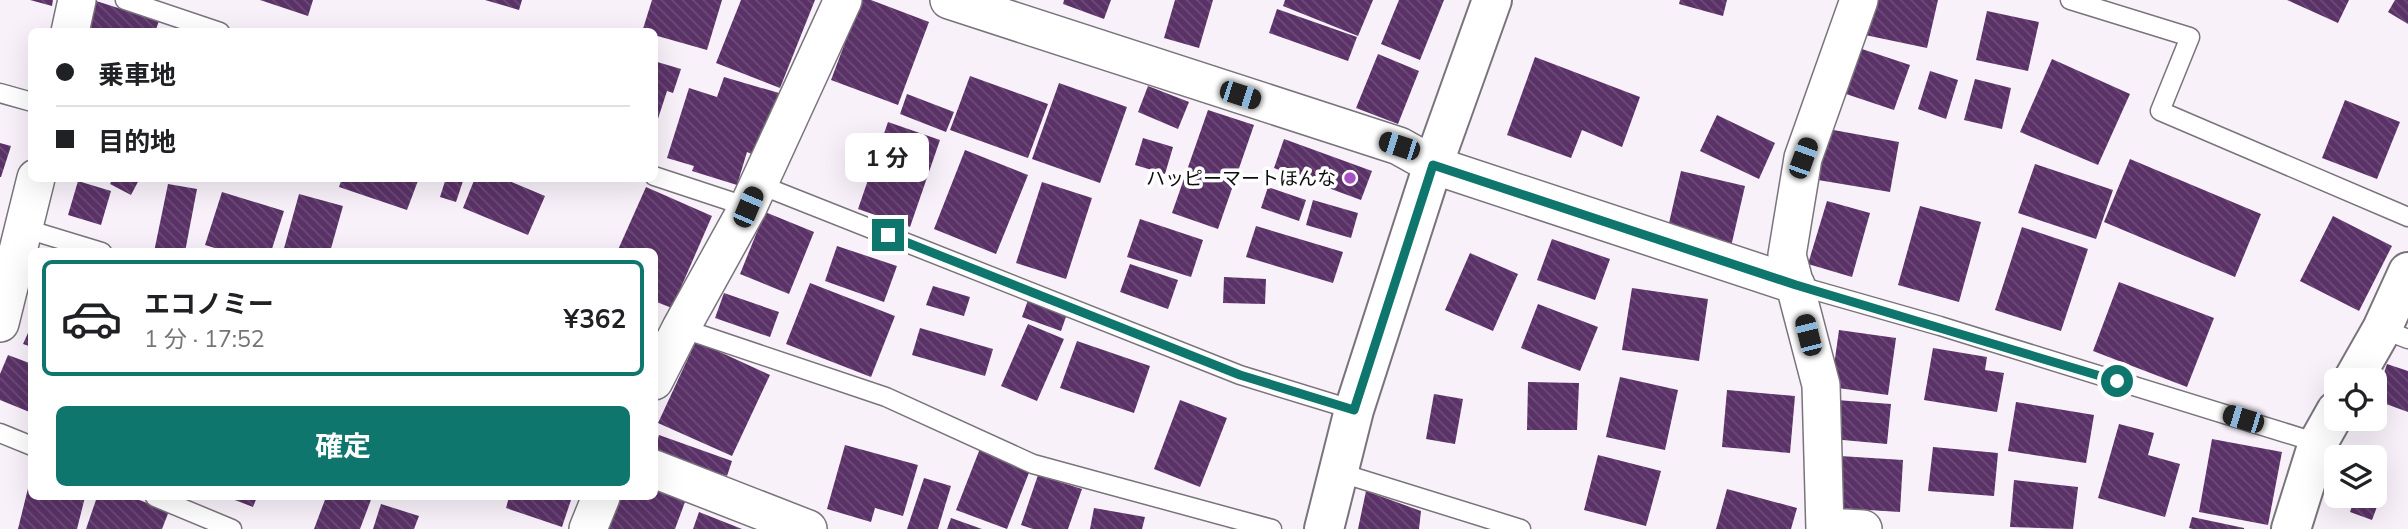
<!DOCTYPE html>
<html lang="ja">
<meta charset="utf-8">
<style>
:root{--surface:#fff;--page:#f6f6f6;--text:#202124;--muted:#757577;--line:#e0e0e0;--accent:#0f766e}
body{margin:0;font-family:Mulish,"Noto Sans JP",sans-serif;background:var(--page);color:var(--text);height:100vh;display:flex;flex-direction:column;font-size:26px;white-space:nowrap}
*{box-sizing:border-box;margin:0}
p{font-size:23px;color:var(--muted)}
.icon{flex:none;width:38px;height:38px;fill:none;stroke:currentColor;stroke-width:2;stroke-linecap:round;stroke-linejoin:round}
.map{position:relative;flex:1;overflow:hidden}
.drawer{position:absolute;left:28px;top:248px;width:630px;height:252px;display:flex;flex-direction:column;background:var(--surface);border-radius:10px;box-shadow:0 7px 28px #0002}
.drawer>*{flex:none}
.guide{position:absolute;left:28px;top:28px;width:630px;height:154px;border-radius:10px;box-shadow:0 7px 28px #0002;display:grid;align-content:center;height:154px;padding:0 28px;background:var(--surface)}
.controls{position:absolute;left:2324px;top:368px;display:grid;gap:14px}
.controls a{display:grid;place-items:center;width:63px;height:63px;border-radius:10px;background:var(--surface);box-shadow:0 7px 28px #0002;font-size:35px}
.end{position:absolute;width:32px;height:32px;margin:-16px;border:9px solid #0f766e;background:#fff;box-shadow:0 0 0 4px #fff}
.from{border-radius:50%}
.bubble{position:absolute;height:49px;border-radius:10px;background:var(--surface);box-shadow:0 7px 28px #0002;font-size:23px;font-weight:700;line-height:49px;text-align:center}
.car{position:absolute;width:21px;height:42px;margin:-21px -10px;border-radius:9px;box-shadow:0 0 5px 2px #0007;background:linear-gradient(#222 24%,#8ab4d8 0 40%,#222 0 76%,#8ab4d8 0 86%,#222 0)}
.guide b{display:flex;align-items:center;gap:24px;height:66px;font-size:26px}
.guide b+b{border-top:2px solid var(--line)}
.guide i{width:18px;height:18px;background:var(--text)}
ul{padding:12px 0 0;list-style:none}
li{display:flex;align-items:center;gap:21px;height:116px;margin:0 14px 10px;padding:0 14px;border:4px solid transparent;border-radius:10px}
li div{flex:1}
li b{display:block;font-size:26px}
li em{font-style:normal;font-weight:700}
li.active{border-color:var(--accent)}
li>.icon{width:63px;height:63px;stroke-width:1.5}
.cta{display:flex;gap:14px;margin-top:auto;padding:14px 28px}
.cta a{flex:1;height:80px;border-radius:10px;background:var(--accent);color:#fff;font-size:28px;font-weight:700;line-height:80px;text-align:center}
.map>svg:first-child{display:block}
</style>
<div class="map">
<svg width="2408" height="529" viewBox="0 0 2408 529">
<defs>
<pattern id="building-back-hatch" width="6" height="6" patternUnits="userSpaceOnUse" patternTransform="scale(1.75)"><rect width="6" height="6" fill="#5a3267"/><path d="M-1 5l2 2M0 0l6 6M5-1l2 2" fill="none" stroke="#6c4c77"/></pattern>
</defs>
<rect width="100%" height="100%" fill="#f8f1fa"/>
<path fill="url(#building-back-hatch)" d="M30,0H53L52,6Z
M93,0L159,21L155,32H79Z
M260,0H313L308,16Z
M485,0H522L519,10Z
M652,0H722L707,50L654,35V32H642Z
M741,0H815L780,88L716,63Z
M861,0H871L929,22L898,105L831,80Z
M1064,0H1111L1104,19L1063,4Z
M1175,0H1213L1199,48L1164,38Z
M1285,0H1373L1358,36L1283,6Z
M1399,0H1444L1420,60L1381,44Z
M1680,0H1727L1723,16L1679,4Z
M1873,0H1938L1927,48L1865,35Z
M2287,0H2349L2338,23Z
M2395,0H2408V24L2388,12Z
M1277,9L1357,37L1348,61L1269,33Z
M1987,11L2039,22L2028,71L1976,60Z
M1856,47L1910,65L1894,110L1840,92Z
M1378,54L1419,71L1398,124L1356,108Z
M1535,57L1640,97L1622,147L1582,130L1571,158L1507,135Z
M2052,59L2130,94L2098,165L2020,132Z
M654,61L681,69L673,93L667,91L655,128Z
M1930,71L1958,80L1946,119L1918,109Z
M970,76L1048,104L1028,158L950,130Z
M724,77L779,93L759,157L747,152L737,185L692,171L694,166L667,158L689,88L717,97Z
M1975,79L2011,88L2002,129L1964,120Z
M1059,83L1127,107L1100,183L1032,159Z
M1148,86L1189,102L1178,129L1138,112Z
M907,94L954,112L946,132L900,114Z
M2345,100L2400,122L2377,179L2322,158Z
M1208,110L1254,125L1218,229L1172,213Z
M1717,115L1775,143L1759,179L1700,151Z
M888,122L940,140L910,227L858,209Z
M1828,129L1899,142L1890,192L1818,180Z
M1143,138L1173,147L1165,174L1135,165Z
M1284,139L1372,171L1361,200L1274,168Z
M0,143L11,146L1,177H0Z
M965,150L1028,175L996,254L934,229Z
M2130,159L2261,214L2235,277L2104,222Z
M2035,164L2113,190L2096,239L2018,213Z
M1681,171L1745,186L1730,251L1666,236Z
M113,178H140L131,195L110,184Z
M342,178H419L407,210L339,187Z
M446,178H464L456,202L440,197Z
M475,178H502L545,196L528,235L463,208Z
M78,181L111,191L101,225L68,215Z
M1042,182L1092,198L1066,279L1016,263Z
M168,184L197,189L185,252H154Z
M646,187L712,216L672,308L654,301V252H617Z
M1268,187L1306,200L1299,221L1261,208Z
M222,192L284,211L271,252H228L205,245Z
M299,194L343,206L330,252H283Z
M1313,200L1358,213L1351,238L1306,225Z
M1827,201L1870,213L1852,277L1808,264Z
M1920,206L1981,222L1959,302L1898,285Z
M765,212L814,232L789,294L740,274Z
M2333,216L2392,246L2359,311L2300,281Z
M1140,219L1203,240L1191,277L1127,257Z
M1256,226L1343,252L1333,283L1246,257Z
M2022,227L2088,249L2061,331L1995,310Z
M1552,239L1610,259L1595,300L1537,280Z
M837,246L897,266L884,302L825,281Z
M1470,253L1518,274L1493,331L1445,310Z
M1130,264L1178,280L1168,309L1120,292Z
M1224,277L1266,279L1265,304L1223,303Z
M2119,282L2214,318L2187,387L2093,351Z
M810,283L895,316L871,377L786,344Z
M933,286L970,297L964,316L926,305Z
M1632,288L1708,299L1699,361L1622,350Z
M724,293L779,312L770,337L715,318Z
M1028,300L1067,314L1061,331L1022,317Z
M1538,304L1598,327L1580,371L1521,348Z
M32,324V347L23,344Z
M1028,324L1064,339L1037,401L1001,386Z
M920,328L993,349L985,376L912,355Z
M1839,330L1896,338L1888,395L1831,387Z
M696,341L770,375L732,456L658,423Z
M1077,341L1150,366L1134,413L1060,388Z
M1933,348L1987,357L1985,370L2004,373L1997,412L1924,400Z
M8,355L32,364V413L0,400V374Z
M2387,364L2408,371V412L2375,400Z
M1620,377L1678,390L1665,450L1606,437Z
M1528,382L1579,383L1577,430H1527Z
M1727,390L1795,396L1790,453L1722,447Z
M1434,394L1463,399L1455,444L1426,439Z
M1180,400L1227,418L1200,487L1154,469Z
M1836,400L1891,404L1887,444L1832,439Z
M2016,402L2094,415L2086,463L2008,451Z
M2119,424L2154,433L2148,455L2180,464L2165,517L2098,498Z
M659,435L732,461L727,476L654,451Z
M2212,439L2282,452L2268,525L2199,512Z
M845,445L918,465L903,516L875,508L871,522L827,509Z
M981,446L1032,465L1007,529L956,510Z
M1933,447L1998,453L1994,496L1928,491Z
M1598,455L1661,471L1646,526L1584,510Z
M1840,456L1903,460L1900,512L1837,508Z
M1038,475L1082,489L1068,529H1033L1021,525Z
M31,476L32,497H85L77,529H18Z
M924,478L951,486L938,529H907Z
M2375,479L2386,483L2372,520L2350,512L2356,495H2375Z
M2014,480L2078,487L2073,529L2010,527Z
M654,481L688,494L675,529H606L618,497H654Z
M1727,489L1797,508L1791,529H1716Z
M1366,491L1421,511L1419,529H1358Z
M97,497H131L169,511L162,529H86Z
M227,497H257L253,507Z
M326,497H372L360,529H314Z
M509,497H572L562,527L506,508Z
M381,504L419,516L414,529H373Z
M1094,508L1145,517L1142,529H1090Z
M699,512L742,529H693Z
M2192,517L2244,528V529H2193L2189,528Z
M951,518L982,529H947Z"/>
<g fill="none" stroke-linecap="round" stroke-linejoin="round">
<g stroke="#79737b" stroke-width="21">
<path id="lane" d="M125,0L220,32
M2070,0L2190,37L2160,111L2408,217
M0,93L32,102
M654,176L748,207
M758,184L1240,375L1354,410
M23,228L102,252
M1796,285L1940,326L2318,443
M681,328L886,397L1033,464L1272,529
M2382,329L2408,339
M0,433L32,446
M1338,472L1521,529
M155,497L232,529"/>
</g>
<g stroke="#79737b" stroke-width="40">
<path id="street" d="M949,0L1399,146L1433,165L1796,285
M70,32L77,0
M0,323L36,178
M654,381L681,328L748,207L843,0
M654,469L808,529
M1825,527L1863,529
M588,529L601,497
M1825,529L1821,385L1787,255L1803,158L1859,0"/>
</g>
<g stroke="#79737b" stroke-width="42">
<path id="secondary" d="M2353,380L2382,329L2408,272
M1324,529L1354,410L1433,165L1492,0
M2291,529L2318,443L2336,411"/>
</g>
<use href="#lane" stroke="#fff" stroke-width="18"/>
<use href="#street" stroke="#fff" stroke-width="37"/>
<use href="#secondary" stroke="#fff" stroke-width="38"/>
</g>
<g fill="none" stroke-linecap="round" stroke-linejoin="round">
<path stroke="#0f766e" stroke-width="9" d="M888,235L1240,375L1354,410L1433,165L1796,285L2117,381"/>
</g>
<circle fill="#a652c1" stroke="#fff" stroke-width="2.5" cx="1350" cy="178" r="7"/>
<g text-anchor="middle" dominant-baseline="central" stroke-width="7" stroke-linejoin="round" paint-order="stroke">
<g font-size="19" fill="#0d0b0e" stroke="#fff" text-anchor="end">
<text x="1336" y="178">ハッピーマートほんな</text>
</g>
</g>
</svg>
<div class="controls">
<a><svg class="icon" aria-label="locate" viewBox="0 0 24 24"><circle cx="12" cy="12" r="6"/><path d="M12 2v4M12 18v4M2 12h4M18 12h4"/></svg></a>
<a><svg class="icon" aria-label="layers" viewBox="0 0 24 24"><path d="M12 4l9 5-9 5-9-5zM3 14l9 5 9-5"/></svg></a>
</div>
<i class="end from" style="left:2117px;top:381px"></i>
<i class="end" style="left:888px;top:235px"></i>
<div class="bubble" style="left:845px;top:133px;width:84px">1 分</div>
<i class="car" style="left:1240px;top:95px;rotate:108deg"></i>
<i class="car" style="left:1399px;top:146px;rotate:288deg"></i>
<i class="car" style="left:1803px;top:158px;rotate:20deg"></i>
<i class="car" style="left:748px;top:207px;rotate:23deg"></i>
<i class="car" style="left:1808px;top:335px;rotate:346deg"></i>
<i class="car" style="left:2243px;top:419px;rotate:287deg"></i>
<div class="guide">
<b><i class="from"></i>乗車地</b>
<b><i></i>目的地</b>
</div>
<section class="drawer">
<ul>
<li class="active"><svg class="icon" aria-label="car" viewBox="0 0 24 24"><path d="M5 17H2v-5l4-1 3-4h7l3 4 3 1v5h-3M9 17h6M6 11h13"/><circle cx="7" cy="17" r="2"/><circle cx="17" cy="17" r="2"/></svg><div><b>エコノミー</b><p>1 分 · 17:52</p></div><em>¥362</em></li>
</ul>
<div class="cta"><a>確定</a></div>
</section>
</div>
